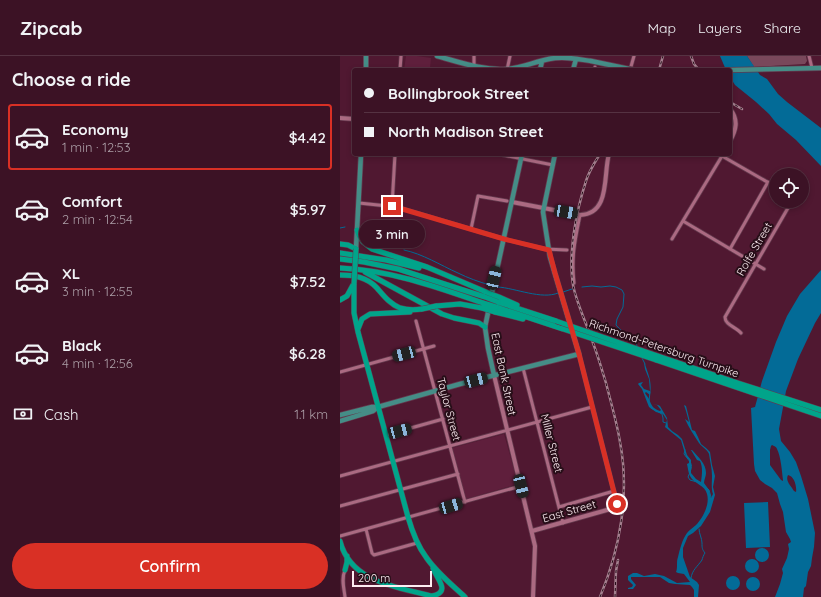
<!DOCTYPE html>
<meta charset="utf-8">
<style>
:root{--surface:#3c1225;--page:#431b2d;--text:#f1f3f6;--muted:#ac9ea7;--line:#553242;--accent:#d93025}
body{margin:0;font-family:Quicksand,sans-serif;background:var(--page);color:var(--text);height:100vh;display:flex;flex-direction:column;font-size:15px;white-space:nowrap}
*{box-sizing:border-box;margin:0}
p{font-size:13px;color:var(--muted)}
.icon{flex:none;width:22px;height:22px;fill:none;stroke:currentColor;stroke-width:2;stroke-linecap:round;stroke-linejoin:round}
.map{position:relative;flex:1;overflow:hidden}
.drawer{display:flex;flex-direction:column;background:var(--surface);width:340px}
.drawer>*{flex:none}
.guide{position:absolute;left:12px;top:12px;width:380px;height:88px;border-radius:4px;box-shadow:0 2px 6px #0003,0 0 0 1px var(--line);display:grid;align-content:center;height:88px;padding:0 12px;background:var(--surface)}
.buttons{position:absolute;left:429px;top:112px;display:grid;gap:8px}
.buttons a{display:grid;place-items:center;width:40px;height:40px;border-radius:50%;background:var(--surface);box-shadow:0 2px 6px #0003,0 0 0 1px var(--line);font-size:20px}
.scale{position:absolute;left:12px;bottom:10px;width:80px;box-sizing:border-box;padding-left:4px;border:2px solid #fdedf2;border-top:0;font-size:11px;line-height:14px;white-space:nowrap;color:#fdedf2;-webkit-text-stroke:3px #270e18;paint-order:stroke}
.end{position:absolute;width:18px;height:18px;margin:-9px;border:5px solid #d93025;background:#fff;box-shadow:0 0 0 2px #fff}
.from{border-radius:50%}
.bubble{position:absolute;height:28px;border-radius:14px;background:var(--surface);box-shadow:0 2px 6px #0003,0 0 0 1px var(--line);font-size:13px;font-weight:600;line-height:28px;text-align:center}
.car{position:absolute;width:12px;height:24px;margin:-12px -6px;border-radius:5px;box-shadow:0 0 3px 1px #0007;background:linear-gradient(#222 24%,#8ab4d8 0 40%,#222 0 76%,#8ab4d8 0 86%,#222 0)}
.guide b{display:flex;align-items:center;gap:14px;height:38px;font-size:15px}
.guide b+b{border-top:1px solid var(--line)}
.guide i{width:10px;height:10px;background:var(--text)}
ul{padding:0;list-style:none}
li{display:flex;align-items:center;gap:12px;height:66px;margin:0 8px 6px;padding:0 4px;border:2px solid transparent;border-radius:4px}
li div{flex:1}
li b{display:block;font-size:15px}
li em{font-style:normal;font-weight:600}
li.on{border-color:var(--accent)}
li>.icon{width:36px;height:36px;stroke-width:1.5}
h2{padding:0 12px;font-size:18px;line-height:48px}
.pay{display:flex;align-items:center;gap:10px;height:44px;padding:0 12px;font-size:15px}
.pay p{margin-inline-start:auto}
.cta{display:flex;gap:8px;margin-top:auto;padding:8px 12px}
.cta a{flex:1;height:46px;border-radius:24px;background:var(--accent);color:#fff;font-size:16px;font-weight:600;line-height:46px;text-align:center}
header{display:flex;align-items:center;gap:24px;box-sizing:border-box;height:56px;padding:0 20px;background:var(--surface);border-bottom:1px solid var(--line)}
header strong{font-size:19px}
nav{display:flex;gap:22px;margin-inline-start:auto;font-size:14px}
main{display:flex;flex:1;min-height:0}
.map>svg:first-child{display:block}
</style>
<header>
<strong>Zipcab</strong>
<nav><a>Map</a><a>Layers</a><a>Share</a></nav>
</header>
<main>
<section class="drawer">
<h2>Choose a ride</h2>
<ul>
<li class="on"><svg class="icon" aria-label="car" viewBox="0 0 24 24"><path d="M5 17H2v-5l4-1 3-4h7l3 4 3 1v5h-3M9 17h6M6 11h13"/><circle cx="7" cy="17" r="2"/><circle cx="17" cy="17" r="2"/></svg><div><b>Economy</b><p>1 min · 12:53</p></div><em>$4.42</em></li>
<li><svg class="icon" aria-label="car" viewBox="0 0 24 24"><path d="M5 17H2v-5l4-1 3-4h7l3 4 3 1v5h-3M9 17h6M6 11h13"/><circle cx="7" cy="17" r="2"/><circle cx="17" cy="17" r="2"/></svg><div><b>Comfort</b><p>2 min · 12:54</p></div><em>$5.97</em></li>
<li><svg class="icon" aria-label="car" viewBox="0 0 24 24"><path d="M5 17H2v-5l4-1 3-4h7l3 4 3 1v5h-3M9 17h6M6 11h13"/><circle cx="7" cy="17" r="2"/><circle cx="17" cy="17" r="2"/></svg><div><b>XL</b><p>3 min · 12:55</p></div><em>$7.52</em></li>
<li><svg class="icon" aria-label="car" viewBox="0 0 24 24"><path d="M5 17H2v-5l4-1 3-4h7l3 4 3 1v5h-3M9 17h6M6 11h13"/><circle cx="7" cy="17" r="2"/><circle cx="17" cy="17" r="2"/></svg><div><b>Black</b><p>4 min · 12:56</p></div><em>$6.28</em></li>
</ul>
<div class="pay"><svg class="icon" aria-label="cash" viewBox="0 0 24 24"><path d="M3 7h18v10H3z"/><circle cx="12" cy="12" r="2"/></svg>Cash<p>1.1 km</p></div>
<div class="cta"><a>Confirm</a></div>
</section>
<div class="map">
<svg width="481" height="541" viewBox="0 0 481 541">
<rect width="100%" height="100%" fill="#501831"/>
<path fill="#5f1f3c" d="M66,0H77L91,2L90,12L96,14H64Z
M164,378L178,428L126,443L112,392Z"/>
<path fill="#79485b" d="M407,0H466L467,5L465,8L414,11Z"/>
<path fill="#036b97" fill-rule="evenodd" d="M380,0H407L420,19L427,23L438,38L447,46L481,72V110L456,84L437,68L429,58L416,46L395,29L390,21V14H386Z
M481,214V257L475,267L458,303L446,335L439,373L441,385L450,396L456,406L461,420L468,443L475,477L474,491L472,502L471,510L468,516L466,530L464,532L463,541H435L440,528L443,517L442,513L447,502L449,493L448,488L451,486L450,483L446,476L443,456L440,448L437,437L432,432L425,428L420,424L415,415L414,408L411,352L415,351L422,325L436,286L447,260L460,238ZM432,389C435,391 436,390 437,393C441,401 442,416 443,424V425L441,424L430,409V394L431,390ZM448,419C454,420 457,430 456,436L454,435C451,430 445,425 448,419Z
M304,307L305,308C309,321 312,325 310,339L306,336L305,337C306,339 308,341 309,343C312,350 312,352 320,355L321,354L317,349L313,348L318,349L320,350L327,362L328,371L332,375L338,379L342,383L347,399L351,404V417L356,423L361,426C362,418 363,412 360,405L357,404L351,394H352C358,401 366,407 366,417C366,420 364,424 364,427L369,434L371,442L373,438C371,432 372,427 372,420C372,413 370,405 369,398C367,393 362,391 359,387C354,379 349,372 345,363L349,366L346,355L344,349L346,350L352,374L355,375L358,381L361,388L366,392L370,396L372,409L375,420L373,431L375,439L370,456L361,470L353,477L348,480L343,492V501L350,521L357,526L359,529L358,541H354V534L352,531L350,529L335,528L329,527L320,521H291V523L296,529L293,533H288V532L292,531L293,529L288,524V520L293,517H297L304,520L315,518L324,520L337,527L350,526L344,518L338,517L336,516C338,511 336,506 338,501C340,493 342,484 347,477C349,474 353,472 356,469C363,462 370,448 367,438C365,429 354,428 350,420C348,416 348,412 347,408L349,407V404L346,401L341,384L325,371L327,364L323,358L316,356L309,351L302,333L298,328L299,327L303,326L301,329L304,333L310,335L309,323L305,313Z
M428,446L430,491L406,492L404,447Z
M415 499a7 7 0 1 1 14 0a7 7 0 1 1-14 0Z
M405 510a7 7 0 1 1 14 0a7 7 0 1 1-14 0Z
M386 527a7 7 0 1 1 14 0a7 7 0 1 1-14 0Z
M406 528a7 7 0 1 1 14 0a7 7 0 1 1-14 0Z"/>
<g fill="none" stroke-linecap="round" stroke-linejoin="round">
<path stroke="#036b97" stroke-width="1" d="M0,172L5,171
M64,194C83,198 100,209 118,217C128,222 139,226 150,229
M158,231C175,232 202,244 218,237
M242,231L252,230L261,231L270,230L276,231L282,234L284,238L283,251L277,263L276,269L289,283L296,287L297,290
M223,236L232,233
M302,302L305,308
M309,345L310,336
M311,352L322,358L323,362V366L326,367
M345,394L344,398C352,409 354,407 348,421L350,424L357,426
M365,430L369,434L371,441
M351,522C352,514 358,510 362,504C362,503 364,498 365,497C362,493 362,492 362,487C362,482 359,478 359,473"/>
<g stroke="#63394d" stroke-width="4.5">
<path id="street" d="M469,0L472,12
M134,9V0
M60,14L61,0
M167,14L170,0
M255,14V11
M290,14L294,0
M158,98L213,109
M19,147L57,151L164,183L205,193L227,194
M52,150L55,98
M343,165L424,213
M131,173L138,140L167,145
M332,183L382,100L436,131
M390,193L428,126
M234,227C231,201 235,184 240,159
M76,265L125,446
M401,277C396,271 385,269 385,261L452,145
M183,312L223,467
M0,316L94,290
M46,379L103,363
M0,420L252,351
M0,450L118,418
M219,451L274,435
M26,473L32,497L34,499L77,487
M0,480L181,430
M5,514C1,523 4,532 5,541"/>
</g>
<g stroke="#63394d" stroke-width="5.5">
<path id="secondary" d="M390,53C399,64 396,74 390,85
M0,62L14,63
M379,98L382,100V98
M172,146L240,159C271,158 263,118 269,98
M154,319L195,490L193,541
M192,475L274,452L277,448L239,298"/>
</g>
<g stroke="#63394d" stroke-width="6">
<path id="primary" d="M97,0C119,6 144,15 167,13C181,12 194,6 209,3C223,0 237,3 251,5
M26,14V0
M200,14L202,5
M233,14L236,3
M390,14L481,12
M16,193L21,98
M151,241L182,98
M149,252L145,271L148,292L154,319
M0,359L32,351H38L120,328L239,298L210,201L207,182L203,156L215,98
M0,365L33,355L38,351"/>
</g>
<g stroke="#63394d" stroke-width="6">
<path id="highway" d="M17,174L19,179L23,186L32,193L87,211L146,236
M0,188L8,189L16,193
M0,197L46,204L79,212
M0,203L24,206L58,213L145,241
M0,212C50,214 97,231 143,247
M25,216L102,258L114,262L139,267L145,271
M0,219C14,219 27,221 37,232C44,240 50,248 60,252C67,254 75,254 82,253
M14,228V257L18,276L68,461C72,475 77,489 86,501C96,516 111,528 125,541
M159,241L177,249
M0,244L7,240L13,229
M158,246L216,265
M96,250L120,248L142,252
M156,251L223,273
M155,256L183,263
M18,273L22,263L30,258L70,256
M318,300L398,327L481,354
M316,304L481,360
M0,485C11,528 60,531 95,541
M5,514L7,506V500
M92,540C112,536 96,522 93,512"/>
</g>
<use href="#street" stroke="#ab6a82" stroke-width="3"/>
<use href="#secondary" stroke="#ab6a82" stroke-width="4"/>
<use href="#primary" stroke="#458d87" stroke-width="4.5"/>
<use href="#highway" stroke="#01a48a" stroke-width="5"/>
<g stroke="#a4808f" stroke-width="2.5">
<path id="rail" d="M351,0L354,8L359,14
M319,14L323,0
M390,46L402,53
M260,541C280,493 290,438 280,386C277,367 271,347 266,327C262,314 258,300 253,287C247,268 237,249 233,229C228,197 236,156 246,125C249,115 255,106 260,98
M275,541L276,515L278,504"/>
</g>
<use href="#rail" stroke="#270e18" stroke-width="1" stroke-dasharray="3" stroke-linecap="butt"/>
<g stroke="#63394d" stroke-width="6" stroke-linecap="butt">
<path id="primary-bridge" d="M251,5L294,14"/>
</g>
<g stroke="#63394d" stroke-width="6" stroke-linecap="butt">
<path id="highway-bridge" d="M14,228L16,193
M146,236L159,241
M145,241L158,246
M143,247L156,251
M142,252L155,256
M82,253L96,250
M216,265L318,300
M223,273L316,304"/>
</g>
<use href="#primary-bridge" stroke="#458d87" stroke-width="4.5"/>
<use href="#highway-bridge" stroke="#01a48a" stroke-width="5"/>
</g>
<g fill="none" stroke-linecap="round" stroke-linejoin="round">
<path stroke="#d93025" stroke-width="5" d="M52,150L164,183L209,194L215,217L239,298L277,448"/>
</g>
<g text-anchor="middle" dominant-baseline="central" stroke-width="4" stroke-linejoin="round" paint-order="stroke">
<g font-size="11" fill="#fdedf2" stroke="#270e18">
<text transform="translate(414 193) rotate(-60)">Rolfe Street</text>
<text transform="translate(324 292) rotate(19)">Richmond-Petersburg Turnpike</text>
<text transform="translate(164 318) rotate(78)">East Bank Street</text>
<text transform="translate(109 353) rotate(75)">Taylor Street</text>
<text transform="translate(212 387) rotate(76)">Miller Street</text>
<text transform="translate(229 455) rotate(-16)">East Street</text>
</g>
</g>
</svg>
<div class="buttons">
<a><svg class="icon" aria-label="locate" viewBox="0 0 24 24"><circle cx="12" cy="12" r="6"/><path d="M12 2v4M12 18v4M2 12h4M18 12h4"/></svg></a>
</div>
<div class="scale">200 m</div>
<i class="end from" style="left:277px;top:448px"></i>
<i class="end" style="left:52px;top:150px"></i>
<div class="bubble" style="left:19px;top:164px;width:66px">3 min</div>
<i class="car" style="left:226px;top:156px;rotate:100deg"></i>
<i class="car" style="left:154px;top:222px;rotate:13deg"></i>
<i class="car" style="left:64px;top:298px;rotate:255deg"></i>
<i class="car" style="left:136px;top:324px;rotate:75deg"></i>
<i class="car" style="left:60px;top:375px;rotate:75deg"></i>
<i class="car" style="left:181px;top:430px;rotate:166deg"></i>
<i class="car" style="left:111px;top:450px;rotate:74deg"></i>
<div class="guide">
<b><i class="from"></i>Bollingbrook Street</b>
<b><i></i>North Madison Street</b>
</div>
</div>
</main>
